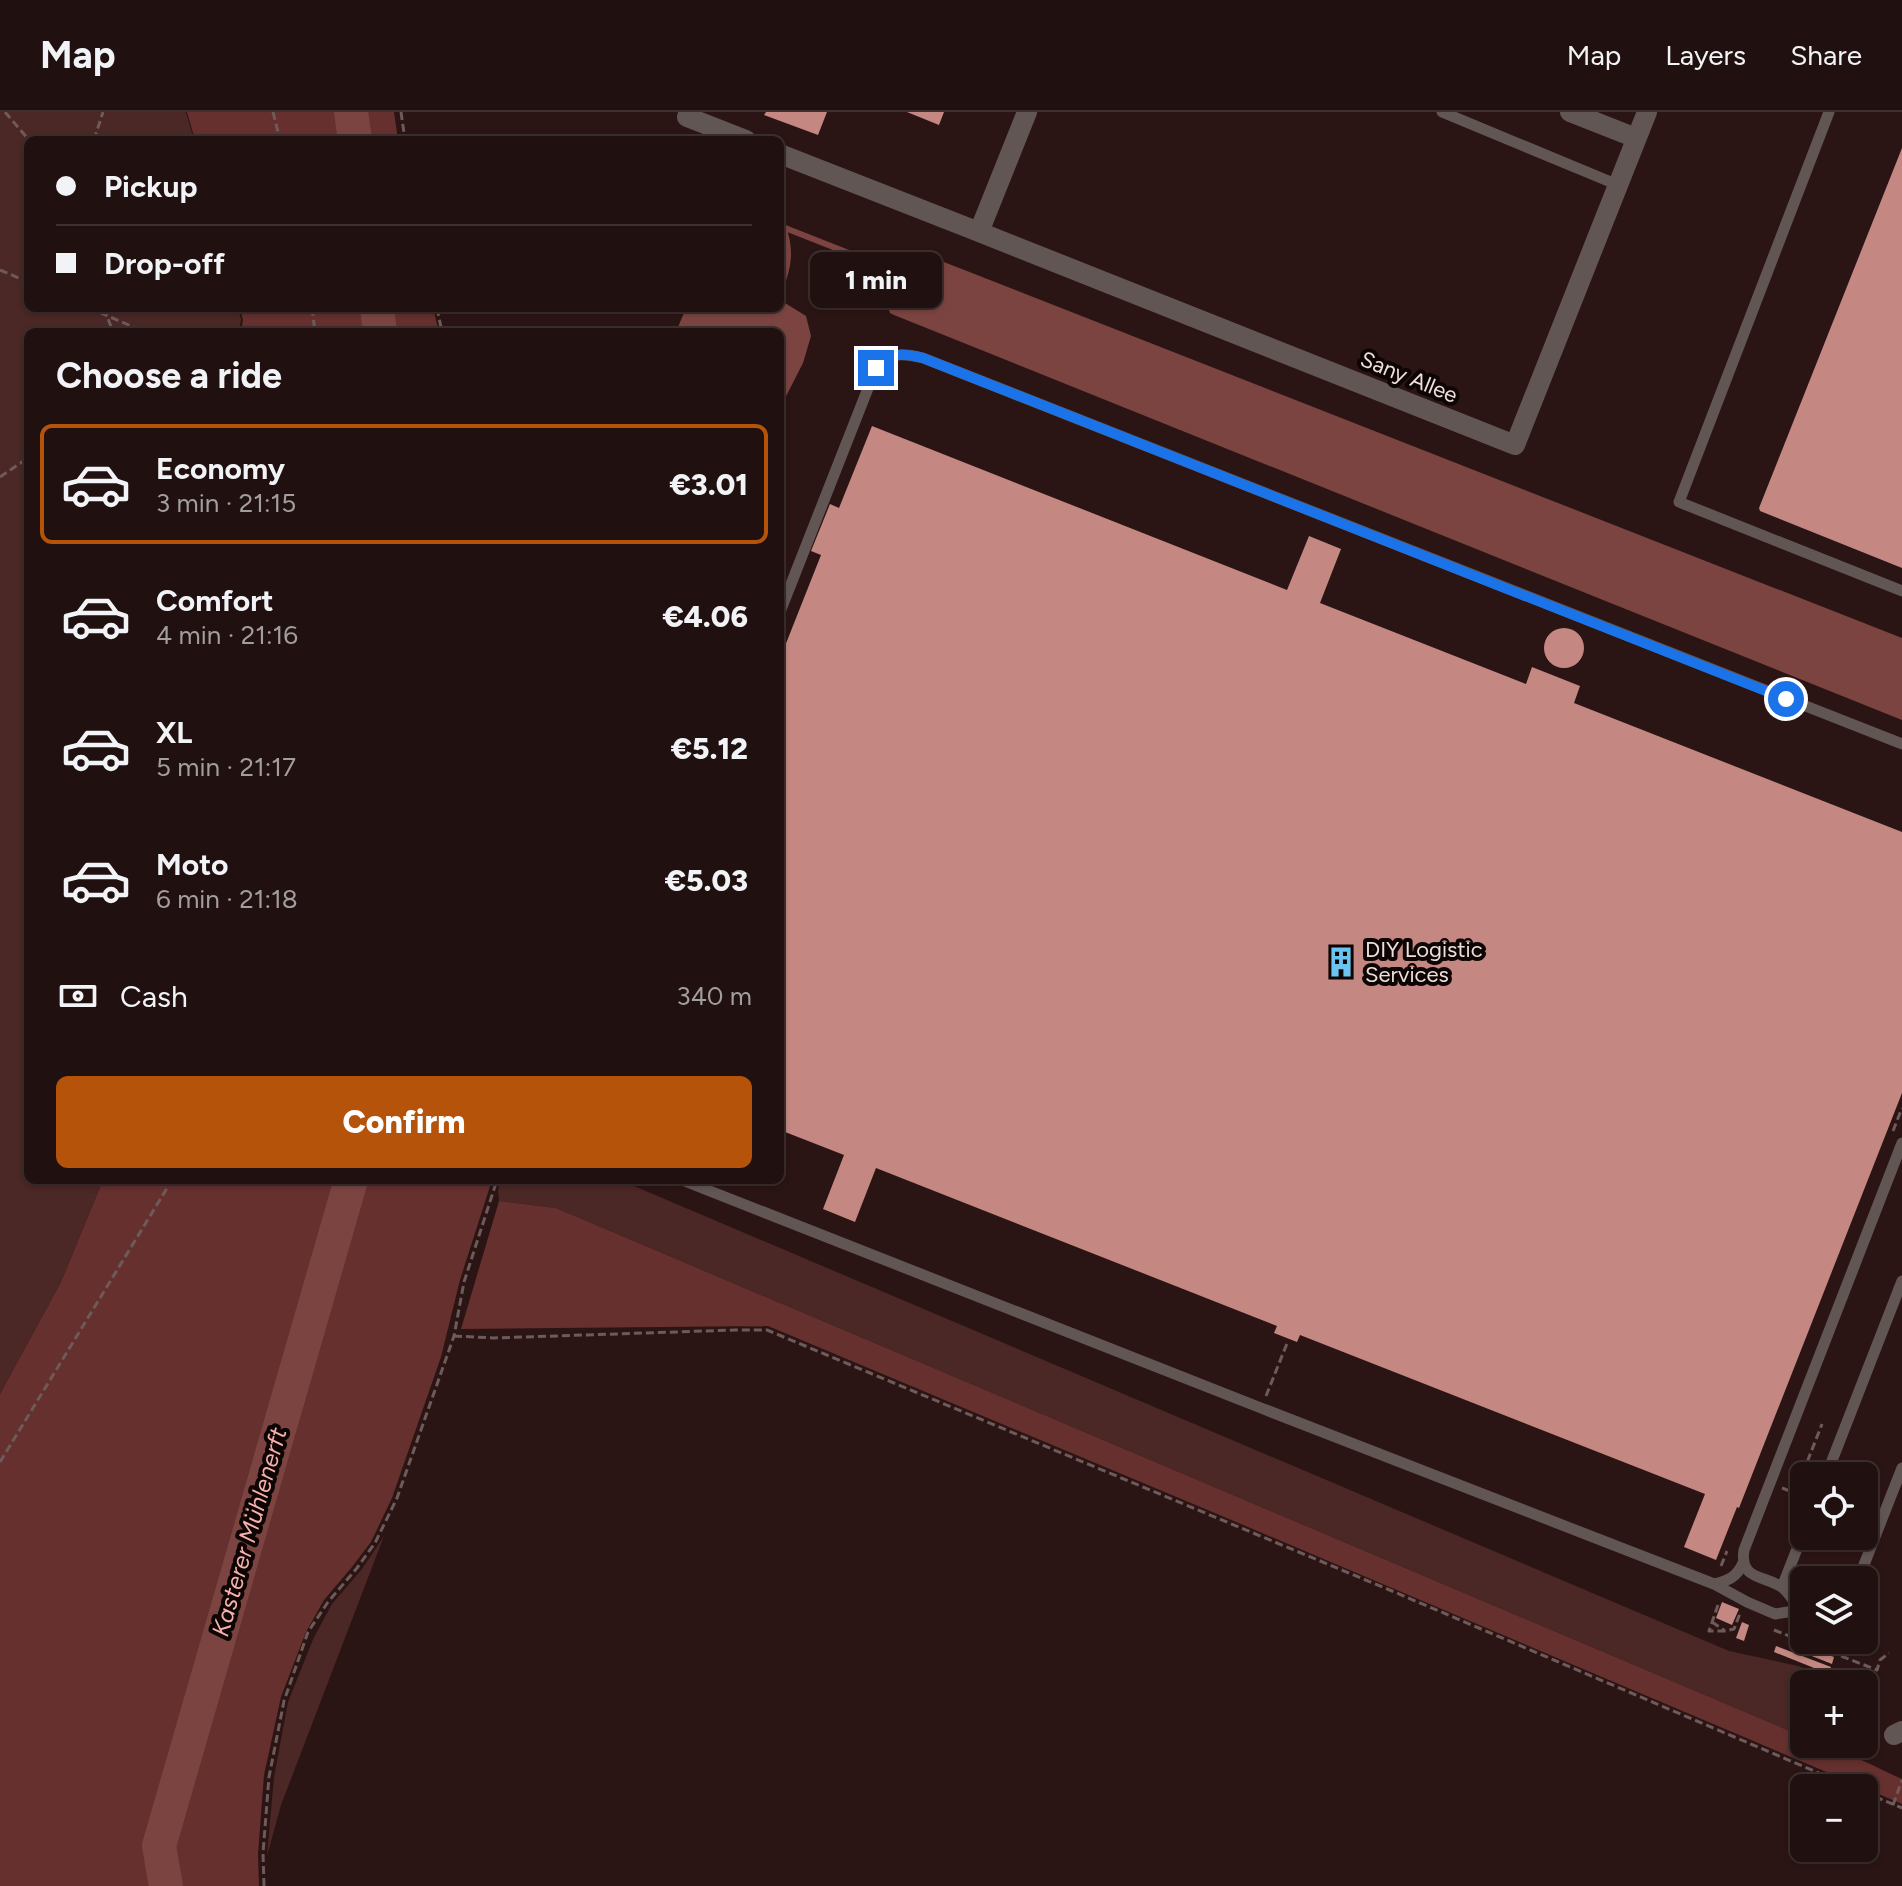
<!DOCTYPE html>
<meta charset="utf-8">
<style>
:root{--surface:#20100f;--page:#281918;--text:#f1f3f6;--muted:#a29d9e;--line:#3d302f;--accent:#b45309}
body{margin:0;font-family:Figtree,sans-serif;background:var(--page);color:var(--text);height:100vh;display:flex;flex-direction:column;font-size:30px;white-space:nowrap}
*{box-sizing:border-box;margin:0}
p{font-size:26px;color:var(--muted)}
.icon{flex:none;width:44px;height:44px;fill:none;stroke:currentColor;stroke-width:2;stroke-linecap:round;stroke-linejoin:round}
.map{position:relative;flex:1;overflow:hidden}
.panel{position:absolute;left:24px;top:216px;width:760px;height:856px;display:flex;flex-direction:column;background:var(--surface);border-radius:12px;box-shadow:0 2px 6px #0004,0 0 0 2px var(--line)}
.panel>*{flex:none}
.banner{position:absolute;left:24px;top:24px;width:760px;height:176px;border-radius:12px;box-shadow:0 2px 6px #0004,0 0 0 2px var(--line);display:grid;align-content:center;height:176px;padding:0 32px;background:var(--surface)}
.fabs{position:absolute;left:1790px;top:1350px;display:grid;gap:16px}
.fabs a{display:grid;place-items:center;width:88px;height:88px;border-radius:12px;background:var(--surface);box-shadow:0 2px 6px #0004,0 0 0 2px var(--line);font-size:40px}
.end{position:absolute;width:36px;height:36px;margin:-18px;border:10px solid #1a73e8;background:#fff;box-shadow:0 0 0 4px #fff}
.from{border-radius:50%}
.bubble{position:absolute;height:56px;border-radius:12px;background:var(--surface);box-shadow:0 2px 6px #0004,0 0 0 2px var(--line);font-size:26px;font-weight:800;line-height:56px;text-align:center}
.banner b{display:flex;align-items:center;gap:28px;height:76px;font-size:30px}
.banner b+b{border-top:2px solid var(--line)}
.banner i{width:20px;height:20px;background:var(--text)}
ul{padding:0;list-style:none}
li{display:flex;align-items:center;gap:24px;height:120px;margin:0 16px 12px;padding:0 16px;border:4px solid transparent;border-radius:12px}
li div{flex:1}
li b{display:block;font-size:30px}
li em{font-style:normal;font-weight:800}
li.active{border-color:var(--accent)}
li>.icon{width:72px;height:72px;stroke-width:1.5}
h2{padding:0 32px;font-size:36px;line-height:96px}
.pay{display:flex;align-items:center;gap:20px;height:88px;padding:0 32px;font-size:30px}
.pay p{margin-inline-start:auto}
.cta{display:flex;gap:16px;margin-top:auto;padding:16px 32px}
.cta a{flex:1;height:92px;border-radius:12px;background:var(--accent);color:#fff;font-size:32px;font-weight:800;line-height:92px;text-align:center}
header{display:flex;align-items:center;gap:48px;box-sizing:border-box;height:112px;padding:0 40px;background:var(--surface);border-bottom:2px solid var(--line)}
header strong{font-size:38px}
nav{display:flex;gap:44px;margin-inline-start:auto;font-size:28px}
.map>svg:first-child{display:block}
</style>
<header>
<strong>Map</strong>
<nav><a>Map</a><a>Layers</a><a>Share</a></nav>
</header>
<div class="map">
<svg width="1902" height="1774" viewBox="0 0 1902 1774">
<rect width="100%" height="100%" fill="#2b1514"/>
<path fill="#4b2725" d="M0,0H186L194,28H28V196H238L241,207L239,220H28V1068H103L61,1170L0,1282Z
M500,1068H620L1729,1539L1798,1554L1845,1572H1804V1625L556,1096L499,1089L498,1079Z
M384,1424L281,1693L267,1744L274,1665L288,1590L314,1525L332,1492L362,1457Z
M1821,1632H1853L1860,1649Z"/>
<path fill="#65302e" d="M187,0H347L351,28H195Z
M356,0H394L398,28H360Z
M240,196H372L375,220H241L243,208Z
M389,196H433L439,220H393Z
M103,1068H345L156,1734L163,1774H0V1282L61,1170Z
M355,1068H492L460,1168L441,1245L392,1386L371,1430L352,1455L324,1488L306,1520L281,1585L264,1663L258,1742L259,1774H169L162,1734Z
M499,1089L556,1096L1804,1625V1632C1836,1632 1872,1654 1902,1667V1692L1241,1412L768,1214L461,1217Z"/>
<path fill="#7b4441" d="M904,140L926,143L1902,526V608L894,203L890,201C881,179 890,157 904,140Z
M780,188L806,204L811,224L803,251L780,296V220H676L686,196H780Z"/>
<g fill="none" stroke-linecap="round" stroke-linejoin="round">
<path stroke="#7b4441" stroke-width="6" d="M780,114L897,160
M780,176C789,155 791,137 783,115"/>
<path stroke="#7b4441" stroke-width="34" d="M351,0L355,28
M377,196L380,220
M166,1774L159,1734L351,1068"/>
</g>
<path fill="#c48782" d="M766,0H827L818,23L764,3Z
M907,0H944L939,13Z
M1902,36V456L1760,399L1759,396Z
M872,314L1287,478L1309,424L1341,437L1320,491L1526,572L1532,555L1580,574L1574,591L1902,720V981L1739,1396L1737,1395L1716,1448L1684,1435L1705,1382L1300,1223L1297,1230L1274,1221L1277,1214L876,1056L855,1110L823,1097L844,1043L780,1018V538L783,539L821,443L811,439L830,392L839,396Z
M1544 536a20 20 0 1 1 40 0a20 20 0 1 1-40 0Z
M1722,1490L1739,1497L1732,1513L1716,1506Z
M1742,1510L1749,1513L1744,1529L1736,1526Z
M1791,1528L1834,1545L1832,1552L1789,1535Z
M1776,1534L1831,1555L1829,1562L1774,1540Z"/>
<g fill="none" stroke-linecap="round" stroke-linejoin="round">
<path stroke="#6e5a59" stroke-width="3" stroke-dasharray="8 4" stroke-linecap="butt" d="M5,0L29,28
M273,0L280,28
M401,0L405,28
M94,28L103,0
M0,158L28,170
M89,196L145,220
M104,196L113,220
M312,196L315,220
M437,196L442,220
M0,365L28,346
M28,438V430
M1893,1019L1902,996
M454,1224L494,1226L735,1218H767L1392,1479L1854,1676
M1266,1284L1288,1229
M0,1350L172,1068
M1782,1376L1795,1381L1822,1312
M1721,1454L1727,1439
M1718,1493L1709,1519H1725L1734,1517L1739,1504L1741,1505
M1712,1510L1725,1519
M1774,1518L1877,1558L1880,1548L1889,1541
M1864,1680L1902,1696
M1893,1693L1902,1668
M264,1774L263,1741L269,1665L284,1589L308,1520L328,1490L357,1456L375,1431L397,1386L454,1224L464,1170L497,1068"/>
<path stroke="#625655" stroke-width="11" d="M1442,0L1618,73
M1829,0L1679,390L1902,479
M780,500L876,256C893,240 901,241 923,246L1902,632
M682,1068L1261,1296L1714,1472L1747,1490L1775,1502L1800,1498
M1826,1364L1902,1169
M1858,1468L1902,1356
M1714,1472C1728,1469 1737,1465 1743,1451
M1782,1475L1804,1419
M1803,1499L1800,1498C1795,1491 1790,1482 1783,1476C1766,1463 1739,1469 1744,1438L1902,1031"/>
<path stroke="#625655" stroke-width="20" d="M689,0L687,5L746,28
M1570,0L1636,26
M780,42L979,120L1027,0
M979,120L1515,333L1647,0
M1894,1623L1902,1619"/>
</g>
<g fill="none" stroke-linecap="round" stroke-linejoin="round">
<path stroke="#1a73e8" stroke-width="10" d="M876,256C893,240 901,241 923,246L1786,587"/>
</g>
<defs>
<g id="building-bare" transform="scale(2.4)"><path d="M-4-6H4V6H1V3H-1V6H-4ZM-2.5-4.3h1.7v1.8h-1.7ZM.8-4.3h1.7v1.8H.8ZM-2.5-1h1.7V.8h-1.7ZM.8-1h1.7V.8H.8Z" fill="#6bc3f2" stroke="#0d0504" stroke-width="2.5" paint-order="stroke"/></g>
</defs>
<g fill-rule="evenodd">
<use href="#building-bare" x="1341" y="850"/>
</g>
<g text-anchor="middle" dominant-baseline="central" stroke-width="8" stroke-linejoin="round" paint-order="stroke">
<g font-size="22" fill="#eededc" stroke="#0d0504">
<text transform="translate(1409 265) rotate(22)">Sany Allee</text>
</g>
<g font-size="22" fill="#eededc" stroke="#0d0504" text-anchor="start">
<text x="1365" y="837">DIY Logistic<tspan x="1365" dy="25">Services</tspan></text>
</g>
<g font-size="24" font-style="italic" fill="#f7b0ab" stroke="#0d0504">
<text transform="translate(249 1420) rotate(-74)">Kasterer Mühlenerft</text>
</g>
</g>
</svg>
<div class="fabs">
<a><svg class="icon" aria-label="locate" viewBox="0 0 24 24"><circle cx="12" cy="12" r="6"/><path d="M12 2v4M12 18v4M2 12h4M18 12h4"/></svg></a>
<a><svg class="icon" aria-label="layers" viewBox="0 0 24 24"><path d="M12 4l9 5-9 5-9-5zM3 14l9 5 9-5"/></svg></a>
<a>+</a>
<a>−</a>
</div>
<i class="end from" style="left:1786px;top:587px"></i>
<i class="end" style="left:876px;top:256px"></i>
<div class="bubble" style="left:810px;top:140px;width:132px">1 min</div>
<div class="banner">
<b><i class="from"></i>Pickup</b>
<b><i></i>Drop-off</b>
</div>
<section class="panel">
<h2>Choose a ride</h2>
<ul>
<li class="active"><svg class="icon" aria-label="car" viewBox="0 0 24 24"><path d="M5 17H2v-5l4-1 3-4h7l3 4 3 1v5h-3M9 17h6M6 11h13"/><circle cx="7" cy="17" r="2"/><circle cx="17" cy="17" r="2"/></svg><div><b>Economy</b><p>3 min · 21:15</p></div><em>€3.01</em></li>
<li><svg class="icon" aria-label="car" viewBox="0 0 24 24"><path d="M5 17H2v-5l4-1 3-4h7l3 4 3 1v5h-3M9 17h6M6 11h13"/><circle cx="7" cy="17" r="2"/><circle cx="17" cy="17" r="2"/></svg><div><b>Comfort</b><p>4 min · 21:16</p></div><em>€4.06</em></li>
<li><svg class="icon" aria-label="car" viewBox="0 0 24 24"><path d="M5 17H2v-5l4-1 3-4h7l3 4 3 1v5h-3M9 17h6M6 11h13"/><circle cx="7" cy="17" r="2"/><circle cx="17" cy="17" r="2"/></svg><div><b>XL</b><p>5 min · 21:17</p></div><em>€5.12</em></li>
<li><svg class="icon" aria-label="car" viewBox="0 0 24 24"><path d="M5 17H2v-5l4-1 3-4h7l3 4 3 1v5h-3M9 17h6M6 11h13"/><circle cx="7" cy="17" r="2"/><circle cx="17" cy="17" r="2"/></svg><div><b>Moto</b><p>6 min · 21:18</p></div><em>€5.03</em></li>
</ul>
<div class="pay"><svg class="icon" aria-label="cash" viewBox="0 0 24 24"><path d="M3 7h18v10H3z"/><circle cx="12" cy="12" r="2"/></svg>Cash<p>340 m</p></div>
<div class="cta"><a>Confirm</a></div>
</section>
</div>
